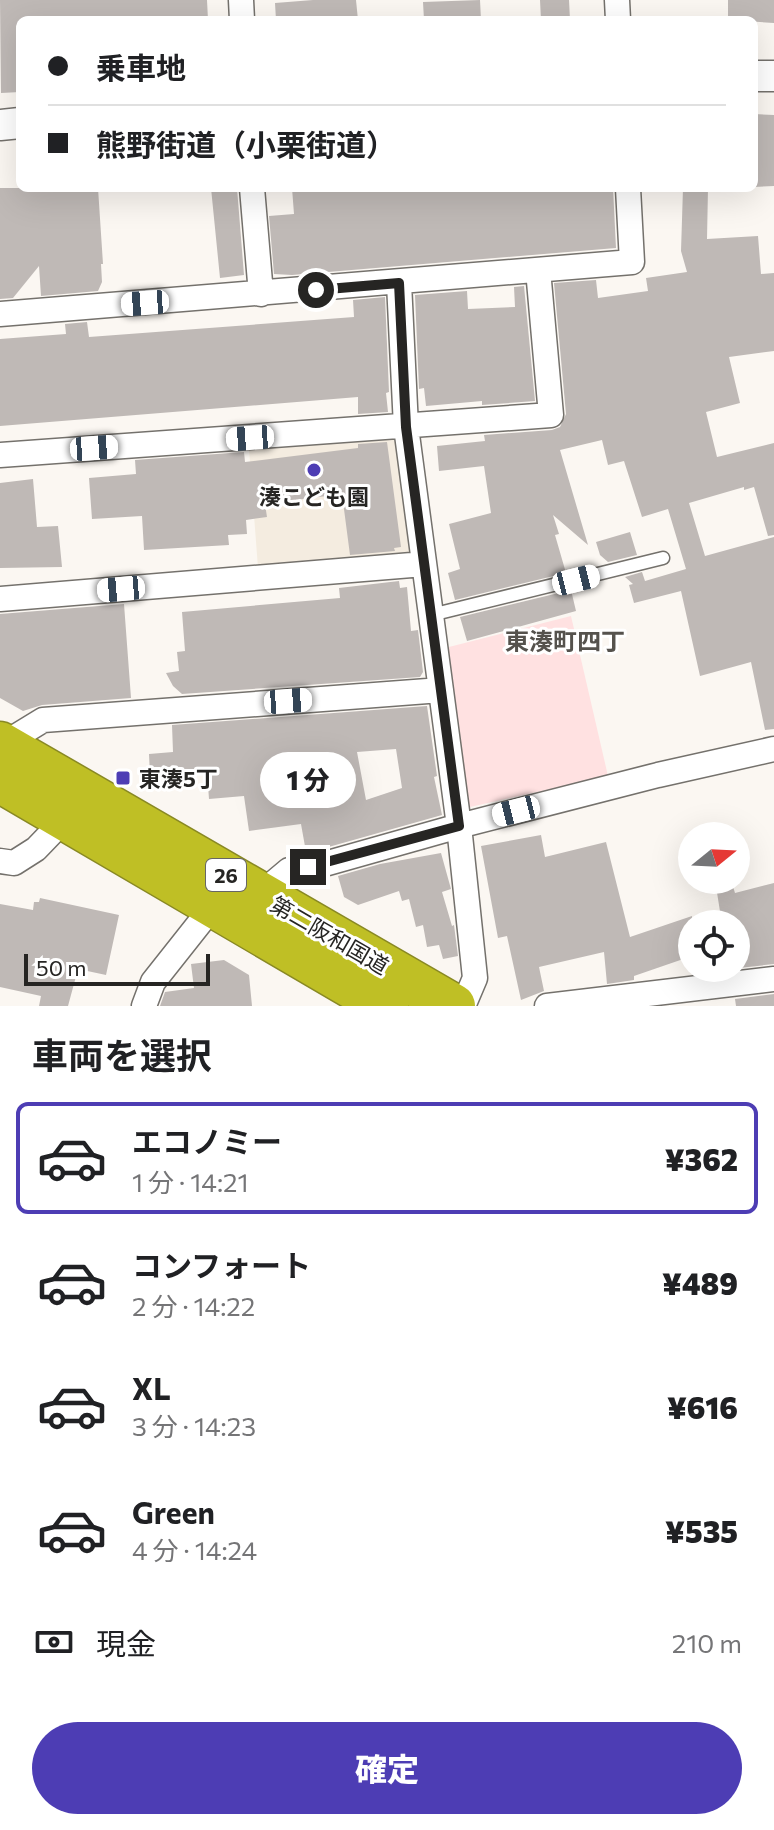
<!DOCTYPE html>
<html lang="ja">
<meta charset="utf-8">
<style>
:root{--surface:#fff;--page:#f6f6f6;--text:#202124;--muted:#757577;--line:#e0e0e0;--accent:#4d3db4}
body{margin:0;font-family:Commissioner,"Noto Sans JP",sans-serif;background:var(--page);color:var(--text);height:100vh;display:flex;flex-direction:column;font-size:30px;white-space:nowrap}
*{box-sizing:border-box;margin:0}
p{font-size:26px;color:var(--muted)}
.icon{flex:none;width:44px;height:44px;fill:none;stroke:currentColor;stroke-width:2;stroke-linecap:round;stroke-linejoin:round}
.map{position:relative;height:1006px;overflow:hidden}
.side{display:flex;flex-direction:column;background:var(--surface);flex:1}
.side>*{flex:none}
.top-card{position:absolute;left:16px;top:16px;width:742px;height:176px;border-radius:12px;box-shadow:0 8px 32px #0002;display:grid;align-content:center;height:176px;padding:0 32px;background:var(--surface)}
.needle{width:52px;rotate:72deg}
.tools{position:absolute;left:678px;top:822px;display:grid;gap:16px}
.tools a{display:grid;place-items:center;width:72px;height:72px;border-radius:50%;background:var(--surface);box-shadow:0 8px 32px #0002;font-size:40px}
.scale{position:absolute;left:24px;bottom:20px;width:186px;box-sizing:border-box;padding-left:8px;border:4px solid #262523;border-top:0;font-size:22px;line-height:28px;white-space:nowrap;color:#262523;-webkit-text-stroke:6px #fff;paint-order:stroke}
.end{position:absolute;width:36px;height:36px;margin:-18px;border:10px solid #262523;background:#fff;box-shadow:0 0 0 4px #fff}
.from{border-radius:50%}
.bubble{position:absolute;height:56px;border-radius:28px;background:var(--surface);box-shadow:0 8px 32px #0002;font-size:26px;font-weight:800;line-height:56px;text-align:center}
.car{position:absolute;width:24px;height:48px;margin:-24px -12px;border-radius:10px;box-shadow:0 0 6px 2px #0007;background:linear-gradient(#fff 24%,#345 0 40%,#fff 0 76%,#345 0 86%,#fff 0)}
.top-card b{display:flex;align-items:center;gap:28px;height:76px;font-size:30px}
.top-card b+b{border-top:2px solid var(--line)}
.top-card i{width:20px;height:20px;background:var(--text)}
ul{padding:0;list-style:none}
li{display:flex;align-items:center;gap:24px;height:112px;margin:0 16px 12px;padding:0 16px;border:4px solid transparent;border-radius:12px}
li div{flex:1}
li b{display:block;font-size:30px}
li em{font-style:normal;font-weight:800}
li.current{border-color:var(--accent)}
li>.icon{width:72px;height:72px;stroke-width:1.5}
h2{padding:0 32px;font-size:36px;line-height:96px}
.pay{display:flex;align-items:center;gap:20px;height:88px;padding:0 32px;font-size:30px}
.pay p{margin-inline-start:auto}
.cta{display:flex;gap:16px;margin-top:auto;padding:16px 32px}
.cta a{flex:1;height:92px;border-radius:48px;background:var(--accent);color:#fff;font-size:32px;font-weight:800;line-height:92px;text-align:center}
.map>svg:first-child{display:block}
</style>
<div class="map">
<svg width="774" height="1006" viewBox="0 0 774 1006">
<rect width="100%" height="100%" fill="#fbf7f2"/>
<path fill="#f4ece0" d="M401,438L410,557L258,568L249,449Z"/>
<path fill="#ffe1e1" d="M571,616L608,776L470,807L463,798L445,648Z"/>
<path fill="#bfb9b6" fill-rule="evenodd" d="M0,0H207L208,20H20V92L1,93Z
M313,0H356L358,20H276L275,3Z
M480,0L481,20H424L423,2Z
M540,0H569L570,20H541Z
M728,0H774V23L728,20Z
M754,114L774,115V186L754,187Z
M0,188H98L103,264H101L102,282L98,291L41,296L39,266L13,298L0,299Z
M211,188H237L244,275L220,278Z
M292,188H613L616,248L292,275L274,274L269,216L294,214Z
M683,188H708L707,239L758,236L761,274L774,273V351L729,357L740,403L706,412L717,457L774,443V535L768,536L754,487L744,490V487L689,503L705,556L774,537V729L765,730L751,662L700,676L681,591L634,603L629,585L633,584L625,577L642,572L645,581L686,569L668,509L642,517L624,461L608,465L602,440L560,450L588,545L553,515L559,534L555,535L566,573L455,600L448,573L460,569L449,524L491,513L484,466L439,471L437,446L485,441L484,435L552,430L560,427L566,414L554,283L596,280L598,298L648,291L646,278L687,272L681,251Z
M524,286L535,401L482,405V401L426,406L424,388L419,389L415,295L467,291L468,309L515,307L514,287Z
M385,297L389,392L386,393L388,412L358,414V397L0,426V339L66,334L65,324L87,322L89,337L354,317L353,300Z
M387,442L401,547L394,548L395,551L350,555L342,494L265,504L267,517L246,520L247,534L228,535L229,545L144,550L142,516L92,519L89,478L136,474L135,460L244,452L245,462L358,448V444Z
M33,479L37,527L58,526L62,567L0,568V483Z
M630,532L637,555L608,562L600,555L596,542Z
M399,581L400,588L407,587L411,631L418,630L423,672L420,677L182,694L173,686L166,673L179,671L177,652L185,651L182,612L340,598L339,588Z
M571,590L576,611L467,641L460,617Z
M124,604L131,698L42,705L23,711L0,698V614Z
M427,706L437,776L434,777L442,815L325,848L306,852L301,824L249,831L244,796L209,799L207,772L150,775L149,754L173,752L172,725ZM396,749L402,788L366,800L357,752Z
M541,835L545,857L606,842L630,937L692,916V956L634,976V980L607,984L604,952L539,967L544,991L521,1000L507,936L498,938L481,846Z
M441,853L451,889L442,892L452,926L454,925L458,956L443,959L439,945L427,947L423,925L416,927L409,899L402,901L399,891L358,905L344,897L338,876L380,864Z
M715,880H731L735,893L774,883V964L730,969L736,968V924H722Z
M40,898L119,915L106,975L78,969L68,1006H39L41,996L0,987V904L33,910L34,902H39Z
M224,960L249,975L252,1006H160L165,992L194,988L191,964Z
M774,994V1006H736L735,999Z"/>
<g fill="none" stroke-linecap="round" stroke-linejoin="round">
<g stroke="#74716c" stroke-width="15">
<path id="service" d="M431,615L663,558"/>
</g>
<g stroke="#74716c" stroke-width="27">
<path id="minor" d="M241,0L242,20
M617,0L618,20
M252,188L261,294
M399,283L406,427L459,826L475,978L464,1004
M0,314L632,262L628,188
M0,455L551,415L538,270
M0,599L424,564
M7,742L43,720L441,690
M0,861L14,863L36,849L61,823
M264,891L289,870L328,863L459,826L658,775L774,749
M144,1006L153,982L210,910
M547,1006L774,979"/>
</g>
<g stroke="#74716c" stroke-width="33">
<path id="tertiary" d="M754,76H774
M0,125L20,123"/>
</g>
<g stroke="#898924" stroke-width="47">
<path id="motorway" d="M0,744L453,1006
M0,780L386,1006"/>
</g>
<use href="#service" stroke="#fff" stroke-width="12"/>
<use href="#minor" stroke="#fff" stroke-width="24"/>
<use href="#tertiary" stroke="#fff" stroke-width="30"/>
<use href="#motorway" stroke="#bfbf25" stroke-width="44"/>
</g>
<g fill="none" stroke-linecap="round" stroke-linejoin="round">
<path stroke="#262523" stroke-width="10" d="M308,867L459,826L406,427L399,283L316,290"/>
</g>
<g fill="#4d3db4" stroke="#fff" stroke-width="3">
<circle cx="314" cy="470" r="8"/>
<rect x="115" y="770" width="16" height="16" rx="4"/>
</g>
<g text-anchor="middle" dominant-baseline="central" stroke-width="6" stroke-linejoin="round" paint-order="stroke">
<rect fill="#fff" stroke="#676665" stroke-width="2" x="206" y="859" width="40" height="32" rx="6"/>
<g font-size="20" font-weight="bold" fill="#262523">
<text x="226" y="875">26</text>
</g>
<g font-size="22" font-weight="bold" fill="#262523" stroke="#fff">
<text x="314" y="496">湊こども園</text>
<text x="139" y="778" text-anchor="start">東湊5丁</text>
</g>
<g font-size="22" fill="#262523" stroke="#fff">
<text transform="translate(330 935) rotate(30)">第二阪和国道</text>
</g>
<g font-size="24" font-weight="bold" fill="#55524d" stroke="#fff">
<text x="565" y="640">東湊町四丁</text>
</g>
</g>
</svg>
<div class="tools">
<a><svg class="needle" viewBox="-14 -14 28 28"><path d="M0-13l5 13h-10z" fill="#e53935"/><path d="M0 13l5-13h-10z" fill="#757577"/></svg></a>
<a><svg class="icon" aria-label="locate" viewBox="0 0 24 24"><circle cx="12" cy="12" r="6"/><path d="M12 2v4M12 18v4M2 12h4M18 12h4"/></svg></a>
</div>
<div class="scale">50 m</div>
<i class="end from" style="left:316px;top:290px"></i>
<i class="end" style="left:308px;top:867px"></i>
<div class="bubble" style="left:260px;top:752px;width:96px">1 分</div>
<i class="car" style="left:145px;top:303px;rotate:266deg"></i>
<i class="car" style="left:250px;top:438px;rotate:266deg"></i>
<i class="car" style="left:94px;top:448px;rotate:86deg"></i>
<i class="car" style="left:576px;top:580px;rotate:76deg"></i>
<i class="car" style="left:121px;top:589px;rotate:265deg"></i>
<i class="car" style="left:288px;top:701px;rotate:86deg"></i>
<i class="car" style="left:516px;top:811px;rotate:256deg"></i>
<div class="top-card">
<b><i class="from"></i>乗車地</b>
<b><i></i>熊野街道（小栗街道）</b>
</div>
</div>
<section class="side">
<h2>車両を選択</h2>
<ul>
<li class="current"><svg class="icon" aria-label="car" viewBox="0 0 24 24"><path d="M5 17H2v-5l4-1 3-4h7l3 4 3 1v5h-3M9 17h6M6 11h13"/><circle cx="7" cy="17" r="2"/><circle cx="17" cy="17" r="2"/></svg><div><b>エコノミー</b><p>1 分 · 14:21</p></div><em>¥362</em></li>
<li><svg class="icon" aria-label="car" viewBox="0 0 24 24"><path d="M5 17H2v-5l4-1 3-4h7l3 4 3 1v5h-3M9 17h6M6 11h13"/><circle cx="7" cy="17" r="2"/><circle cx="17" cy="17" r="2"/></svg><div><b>コンフォート</b><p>2 分 · 14:22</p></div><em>¥489</em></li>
<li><svg class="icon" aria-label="car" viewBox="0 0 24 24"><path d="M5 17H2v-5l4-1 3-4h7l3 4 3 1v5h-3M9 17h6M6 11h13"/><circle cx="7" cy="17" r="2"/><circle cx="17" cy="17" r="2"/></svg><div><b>XL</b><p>3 分 · 14:23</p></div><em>¥616</em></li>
<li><svg class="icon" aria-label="car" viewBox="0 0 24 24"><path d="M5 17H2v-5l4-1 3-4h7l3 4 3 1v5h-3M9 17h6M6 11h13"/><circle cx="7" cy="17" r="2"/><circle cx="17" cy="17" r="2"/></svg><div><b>Green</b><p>4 分 · 14:24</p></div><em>¥535</em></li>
</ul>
<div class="pay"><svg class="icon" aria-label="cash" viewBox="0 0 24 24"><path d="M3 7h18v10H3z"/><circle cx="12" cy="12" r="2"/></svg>現金<p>210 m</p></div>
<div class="cta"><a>確定</a></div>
</section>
